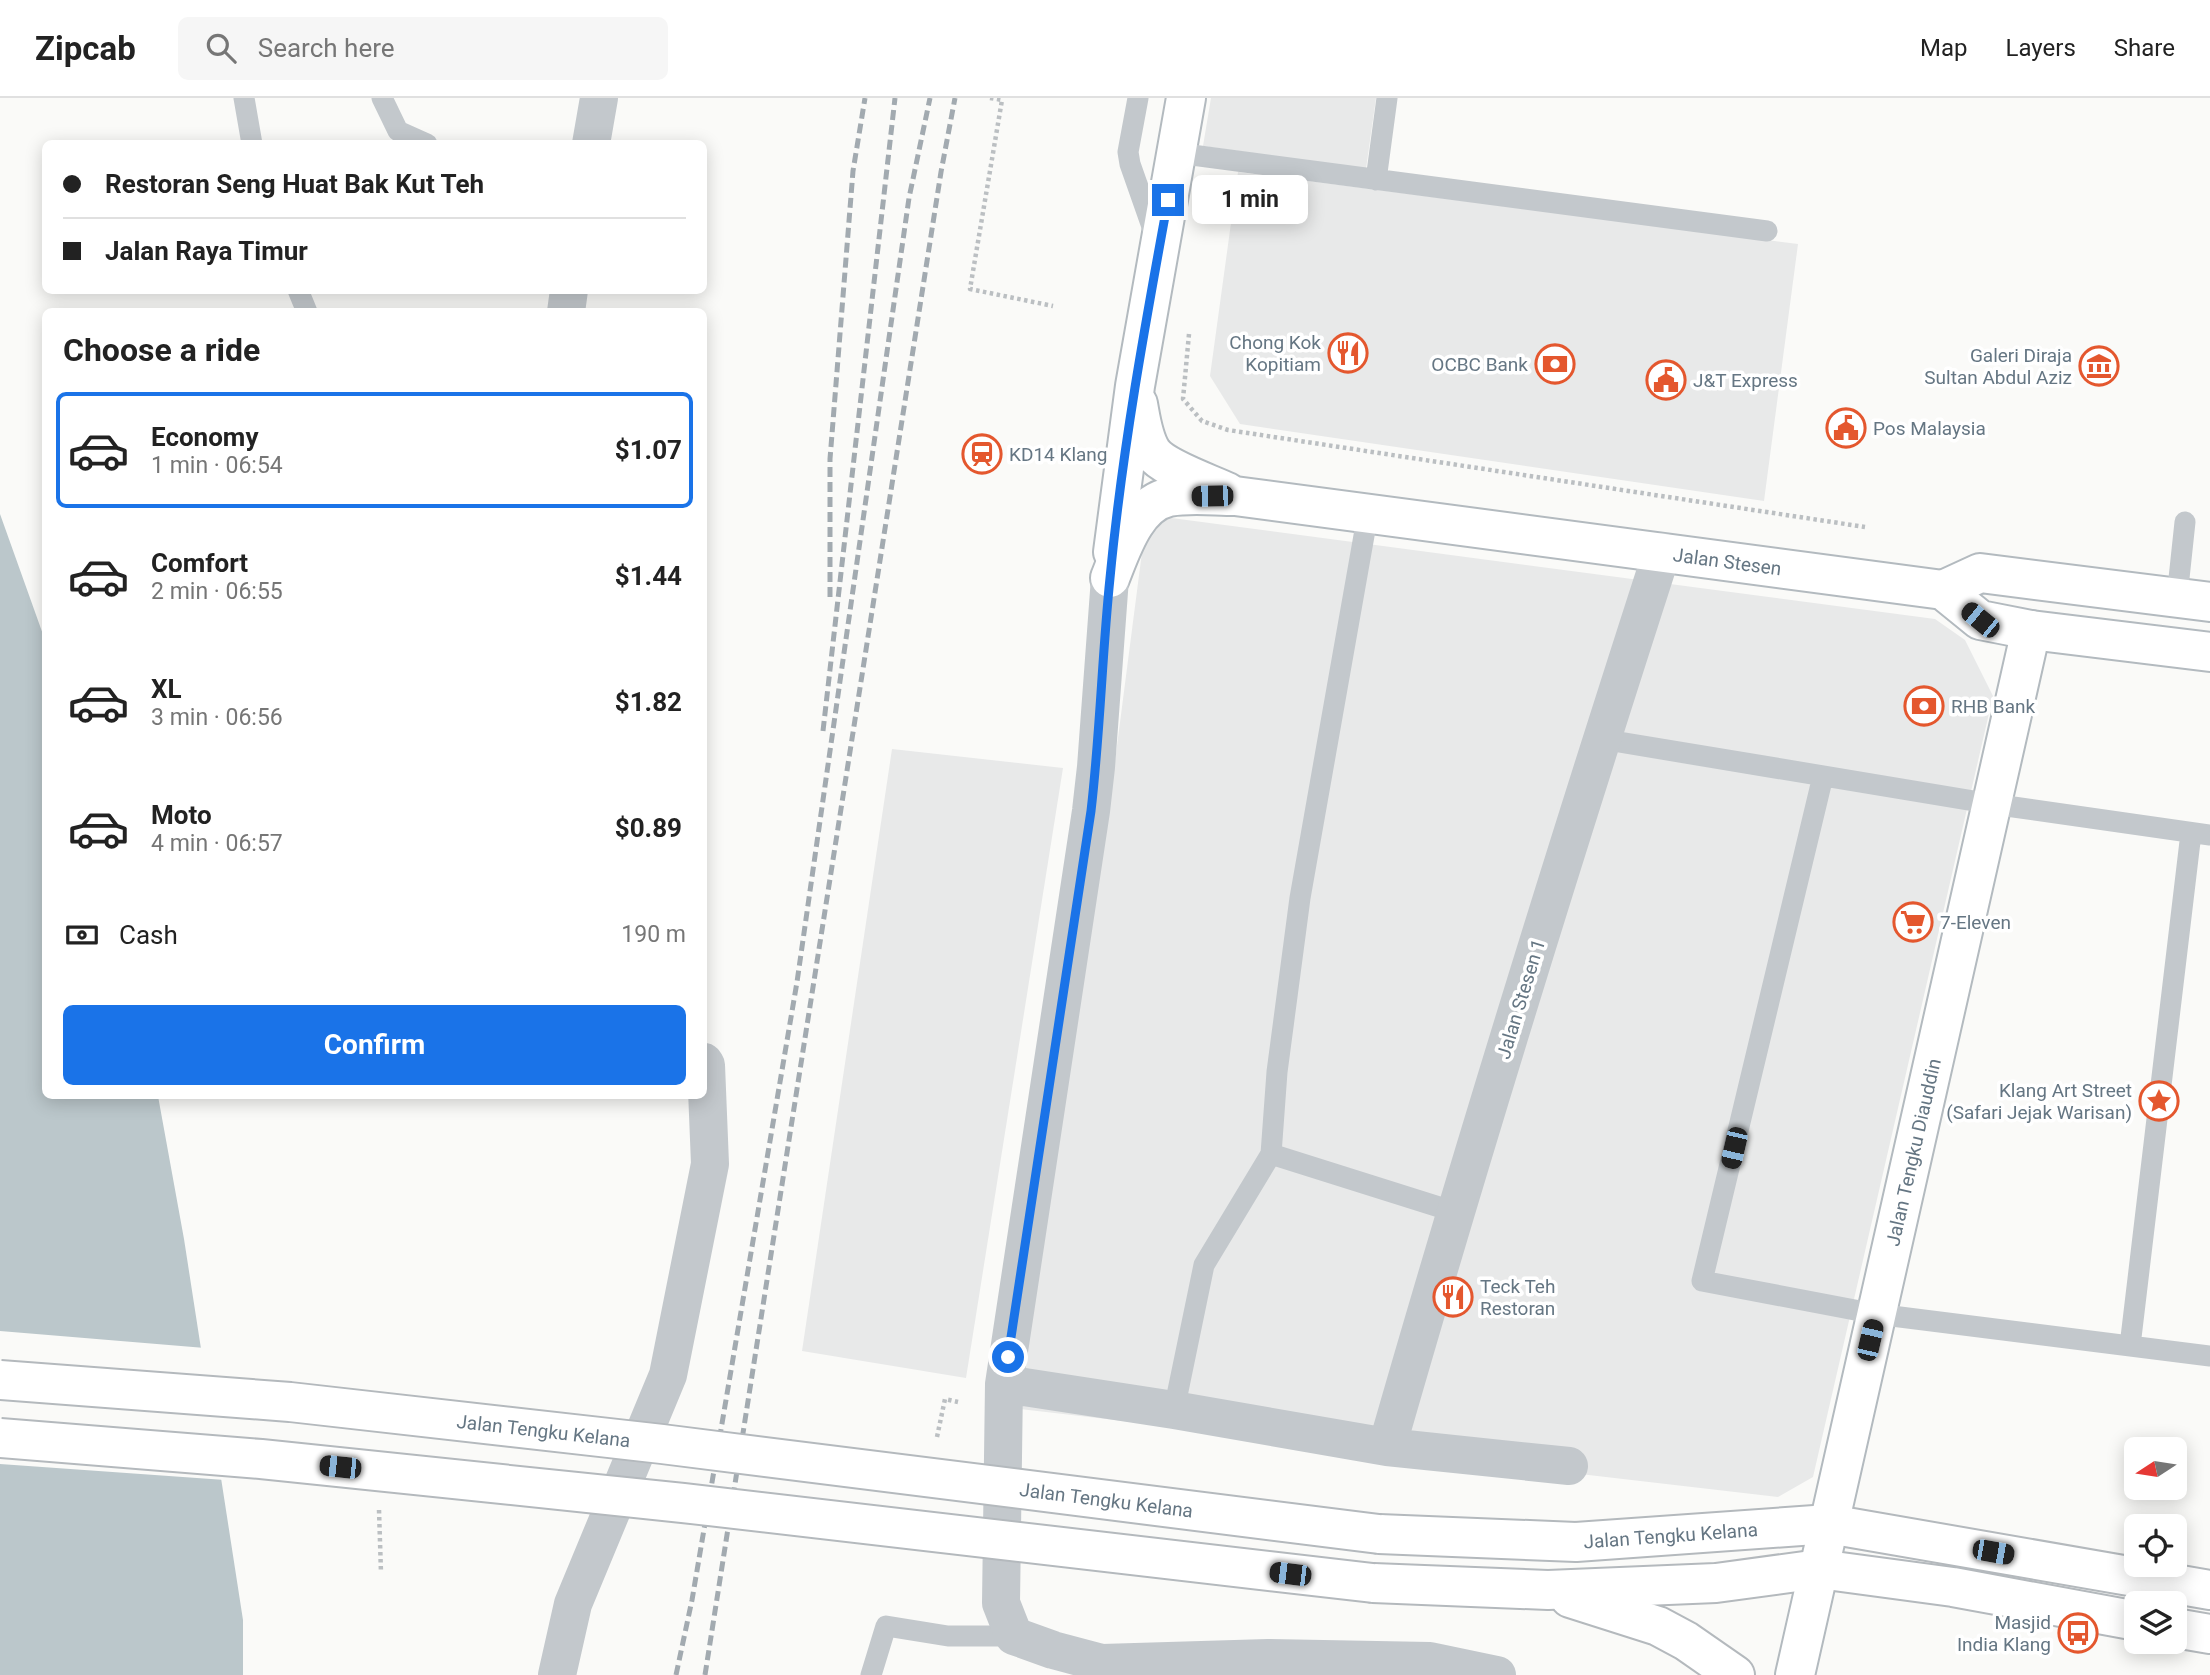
<!DOCTYPE html>
<meta charset="utf-8">
<style>
:root{--surface:#fff;--page:#f6f6f6;--text:#222;--muted:#767676;--line:#e0e0e0;--accent:#1a73e8}
body{margin:0;font-family:Roboto,sans-serif;background:var(--page);color:var(--text);height:100vh;display:flex;flex-direction:column;font-size:26px;white-space:nowrap}
*{box-sizing:border-box;margin:0}
p{font-size:23px;color:var(--muted)}
.icon{flex:none;width:38px;height:38px;fill:none;stroke:currentColor;stroke-width:2;stroke-linecap:round;stroke-linejoin:round}
.map{position:relative;flex:1;overflow:hidden}
.side{position:absolute;left:42px;top:210px;width:665px;height:791px;display:flex;flex-direction:column;background:var(--surface);border-radius:10px;box-shadow:0 4px 18px #0003}
.side>*{flex:none}
.guide{position:absolute;left:42px;top:42px;width:665px;height:154px;border-radius:10px;box-shadow:0 4px 18px #0003;display:grid;align-content:center;height:154px;padding:0 21px;background:var(--surface)}
.needle{width:46px;rotate:258deg}
.controls{position:absolute;left:2124px;top:1339px;display:grid;gap:14px}
.controls a{display:grid;place-items:center;width:63px;height:63px;border-radius:10px;background:var(--surface);box-shadow:0 4px 18px #0003;font-size:35px}
.end{position:absolute;width:32px;height:32px;margin:-16px;border:9px solid #1a73e8;background:#fff;box-shadow:0 0 0 4px #fff}
.from{border-radius:50%}
.bubble{position:absolute;height:49px;border-radius:10px;background:var(--surface);box-shadow:0 4px 18px #0003;font-size:23px;font-weight:700;line-height:49px;text-align:center}
.car{position:absolute;width:21px;height:42px;margin:-21px -10px;border-radius:9px;box-shadow:0 0 5px 2px #0007;background:linear-gradient(#222 24%,#8ab4d8 0 40%,#222 0 76%,#8ab4d8 0 86%,#222 0)}
.guide b{display:flex;align-items:center;gap:24px;height:66px;font-size:26px}
.guide b+b{border-top:2px solid var(--line)}
.guide i{width:18px;height:18px;background:var(--text)}
ul{padding:0;list-style:none}
li{display:flex;align-items:center;gap:21px;height:116px;margin:0 14px 10px;padding:0 7px;border:4px solid transparent;border-radius:10px}
li div{flex:1}
li b{display:block;font-size:26px}
li em{font-style:normal;font-weight:700}
li.selected{border-color:var(--accent)}
li>.icon{width:63px;height:63px;stroke-width:1.5}
h2{padding:0 21px;font-size:32px;line-height:84px}
.pay{display:flex;align-items:center;gap:18px;height:77px;padding:0 21px;font-size:26px}
.pay p{margin-inline-start:auto}
.action{display:flex;gap:14px;margin-top:auto;padding:14px 21px}
.action a{flex:1;height:80px;border-radius:10px;background:var(--accent);color:#fff;font-size:28px;font-weight:700;line-height:80px;text-align:center}
header{display:flex;align-items:center;gap:42px;box-sizing:border-box;height:98px;padding:0 35px;background:var(--surface);border-bottom:2px solid var(--line)}
header strong{font-size:33px}
nav{display:flex;gap:38px;margin-inline-start:auto;font-size:24px}
.search{width:490px;height:63px;background:var(--page);display:flex;align-items:center;gap:18px;box-sizing:border-box;padding:0 24px;border-radius:10px;color:var(--muted);font-size:26px}
.map>svg:first-child{display:block}
</style>
<header>
<strong>Zipcab</strong>
<div class="search"><svg class="icon" aria-label="search" viewBox="0 0 24 24"><circle cx="10" cy="10" r="6"/><path d="M15 15l6 6"/></svg>Search here</div>
<nav><a>Map</a><a>Layers</a><a>Share</a></nav>
</header>
<div class="map">
<svg width="2210" height="1577" viewBox="0 0 2210 1577">
<rect width="100%" height="100%" fill="#fafaf8"/>
<path fill="#e8e9e9" d="M1211,0H1376L1366,71L1203,48Z
M1238,74L1798,146L1764,403L1240,326L1210,278Z
M1164,419L1935,521L1965,542L1993,598L1813,1379L1778,1399L1020,1311L1021,1270L1115,663L1145,431Z
M892,651L1063,670L966,1280L802,1253Z"/>
<path fill="#bbc7cb" d="M0,416L45,542L46,998H158L184,1141L243,1522V1577H0Z"/>
<path fill="#fafaf8" d="M0,1233L205,1250L225,1382L0,1366Z"/>
<g fill="none" stroke-linecap="round" stroke-linejoin="round">
<g stroke="#b3babf" stroke-width="42">
<g id="secondary">
<path d="M1138,306C1141,322 1143,340 1152,354C1163,370 1208,385 1227,394"/>
<path d="M1113,454L1135,288L1186,0"/>
<path id="s1" d="M1110,480C1121,453 1135,406 1169,399C1189,395 1214,398 1235,398L1943,492L1980,522L2031,532L2210,554"/>
<path d="M1943,492L1980,475L2210,504"/>
<path id="s2" d="M1795,1577L2031,532"/>
</g>
</g>
<g stroke="#b4b9bd" stroke-width="42">
<g id="trunk">
<path id="s3" d="M1379,1436L1576,1444L1829,1426L2210,1492"/>
<path d="M1373,1485L1548,1492L1716,1485L1819,1471L1953,1489L2137,1523"/>
<path d="M1570,1500L1658,1528L1686,1543L1735,1577"/>
<path d="M2175,1530L2210,1536"/>
</g>
</g>
<path stroke="#bbbfc2" stroke-width="4.5" stroke-dasharray="3.5 3.5" stroke-linecap="butt" d="M990,0L1002,2L970,191L1053,208
M1189,236L1183,301L1202,323L1228,332L1865,429
M937,1339L945,1301L958,1304
M379,1412L381,1475"/>
<path stroke="#c3c8cc" stroke-width="21" d="M244,0L252,46
M382,0L398,33L427,46
M1138,0L1128,54L1130,66L1156,140
M1177,55L1767,133
M1376,82L1387,0
M298,192L307,214
M2177,499L2185,424
M1601,641L1992,706L2210,737
M1823,678L1702,1183L1876,1216L2210,1258
M1271,1056L1455,1114
M2130,1248L2191,735
M1174,1312L1204,1167L1271,1056L1277,974L1300,800L1368,415
M871,1577L886,1528L948,1538H1014"/>
<path stroke="#c3c8cc" stroke-width="38" d="M591,46L599,0
M566,214L569,192
M1110,480L1096,669L1091,713L1004,1286L1001,1505L1014,1538L1053,1552L1102,1565L1268,1560L1430,1563L1497,1577
M1004,1286L1174,1312L1387,1349L1569,1368
M1387,1349C1473,1049 1566,751 1662,454
M557,1577L573,1506L668,1277L710,1066L706,967L704,964"/>
<use href="#secondary" stroke="#fff" stroke-width="38"/>
<use href="#trunk" stroke="#fff" stroke-width="38"/>
<path stroke="#a2aab0" stroke-width="5" stroke-dasharray="10 5" stroke-linecap="butt" d="M830,499V361L853,73L865,0
M823,633L895,0
M676,1577L692,1502L797,884L909,100L930,0
M705,1577L941,74L955,0"/>
<g stroke="#b4b9bd" stroke-width="42" stroke-linecap="butt">
<g id="trunk-bridge">
<path id="s4" d="M0,1282L290,1304L662,1346L1379,1436"/>
<path d="M0,1340L261,1361L683,1405L1373,1485"/>
</g>
</g>
<use href="#trunk-bridge" stroke="#fff" stroke-width="38"/>
</g>
<g fill="none" stroke-linecap="round" stroke-linejoin="round">
<path stroke="#1a73e8" stroke-width="9" d="M1008,1259L1091,713C1100,636 1102,558 1110,480C1122,353 1145,227 1168,102"/>
</g>
<defs>
<g id="restaurant-ring" transform="scale(2.0125)"><circle r="9.5" fill="#fff" stroke="#e4572e" stroke-width="1.5"/><path d="M-5-6h1v4h1v-4h1v4h1v-4h1v5L-1.5 .5V6h-2V.5L-5-1ZM5-6V6H3V1.5H1.5Q1.5-4 5-6Z" fill="#e4572e"/></g>
<g id="bank-ring" transform="scale(2.0125)"><circle r="9.5" fill="#fff" stroke="#e4572e" stroke-width="1.5"/><path d="M-6-4H6V4H-6ZM0-2.3a2.3 2.3 0 1 0 0 4.6a2.3 2.3 0 1 0 0-4.6Z" fill="#e4572e"/></g>
<g id="museum-ring" transform="scale(2.0125)"><circle r="9.5" fill="#fff" stroke="#e4572e" stroke-width="1.5"/><path d="M0-6L6-3V-2H-6V-3ZM-5-1h2V3h-2ZM-1-1h2V3h-2ZM3-1h2V3H3ZM-6 4H6V6H-6Z" fill="#e4572e"/></g>
<g id="civic-ring" transform="scale(2.0125)"><circle r="9.5" fill="#fff" stroke="#e4572e" stroke-width="1.5"/><path d="M-.6-6.5H3V-4.5H.6V-3L4-1V1h2V6H-6V1h2V-1L-.6-3ZM-1.2 2.5V6h2.4V2.5Z" fill="#e4572e"/></g>
<g id="station-ring" transform="scale(2.0125)"><circle r="9.5" fill="#fff" stroke="#e4572e" stroke-width="1.5"/><path d="M-3-6H3Q5-6 5-4V2Q5 4 3 4L4.5 6H3L1.5 4h-3L-3 6H-4.5L-3 4Q-5 4-5 2V-4Q-5-6-3-6ZM-3.5-4v3h7v-3ZM-3.5 1v1.5H-2V1ZM2 1v1.5H3.5V1Z" fill="#e4572e"/></g>
<g id="supermarket-ring" transform="scale(2.0125)"><circle r="9.5" fill="#fff" stroke="#e4572e" stroke-width="1.5"/><path d="M-6-5.5h2.5l.6 2H6L4.5 2H-2.5L-4.4-4H-6ZM-1.5 3.2a1.3 1.3 0 1 0 .1 0ZM3 3.2a1.3 1.3 0 1 0 .1 0Z" fill="#e4572e"/></g>
<g id="sight-ring" transform="scale(2.0125)"><circle r="9.5" fill="#fff" stroke="#e4572e" stroke-width="1.5"/><path d="M0-6L1.8-2.2L6-1.7L2.9 1.2L3.7 5.4L0 3.3L-3.7 5.4L-2.9 1.2L-6-1.7L-1.8-2.2Z" fill="#e4572e"/></g>
<g id="bus-ring" transform="scale(2.0125)"><circle r="9.5" fill="#fff" stroke="#e4572e" stroke-width="1.5"/><path d="M-5-6H5V4H4V6H2V4H-2V6H-4V4H-5ZM-3.5-4V0h7V-4ZM-3.5 1.2v1.5H-2V1.2ZM2 1.2v1.5H3.5V1.2Z" fill="#e4572e"/></g>
</defs>
<g fill-rule="evenodd">
<use href="#restaurant-ring" x="1348" y="255"/>
<use href="#bank-ring" x="1555" y="266"/>
<use href="#museum-ring" x="2099" y="268"/>
<use href="#civic-ring" x="1666" y="282"/>
<use href="#civic-ring" x="1846" y="330"/>
<use href="#station-ring" x="982" y="356"/>
<use href="#bank-ring" x="1924" y="608"/>
<use href="#supermarket-ring" x="1913" y="824"/>
<use href="#sight-ring" x="2159" y="1003"/>
<use href="#restaurant-ring" x="1453" y="1199"/>
<use href="#bus-ring" x="2078" y="1535"/>
</g>
<g text-anchor="middle" dominant-baseline="central" stroke-width="7" stroke-linejoin="round" paint-order="stroke">
<g font-size="19" fill="#657683" stroke="#fff" text-anchor="start">
<text x="1321" y="244" text-anchor="end">Chong Kok<tspan x="1321" dy="22">Kopitiam</tspan></text>
<text x="2072" y="257" text-anchor="end">Galeri Diraja<tspan x="2072" dy="22">Sultan Abdul Aziz</tspan></text>
<text x="1528" y="266" text-anchor="end">OCBC Bank</text>
<text x="1693" y="282">J&amp;T Express</text>
<text x="1873" y="330">Pos Malaysia</text>
<text x="1009" y="356">KD14 Klang</text>
<text x="1951" y="608">RHB Bank</text>
<text x="1940" y="824">7-Eleven</text>
<text x="2132" y="992" text-anchor="end">Klang Art Street<tspan x="2132" dy="22">(Safari Jejak Warisan)</tspan></text>
<text x="1480" y="1188">Teck Teh<tspan x="1480" dy="22">Restoran</tspan></text>
<text x="2051" y="1524" text-anchor="end">Masjid<tspan x="2051" dy="22">India Klang</tspan></text>
</g>
<g font-size="19" fill="#657683" stroke="#fff">
<text stroke="none"><textPath href="#s1" startOffset="667">Jalan Stesen</textPath></text>
<text transform="translate(1521 901) rotate(-73)">Jalan Stesen 1</text>
<text stroke="none"><textPath href="#s2" startOffset="536">Jalan Tengku Diauddin</textPath></text>
<text stroke="none"><textPath href="#s4" startOffset="546">Jalan Tengku Kelana</textPath></text>
<text stroke="none"><textPath href="#s4" startOffset="1113">Jalan Tengku Kelana</textPath></text>
<text stroke="none"><textPath href="#s3" startOffset="292">Jalan Tengku Kelana</textPath></text>
</g>
</g>
</svg>
<div class="controls">
<a><svg class="needle" viewBox="-14 -14 28 28"><path d="M0-13l5 13h-10z" fill="#e53935"/><path d="M0 13l5-13h-10z" fill="#767676"/></svg></a>
<a><svg class="icon" aria-label="locate" viewBox="0 0 24 24"><circle cx="12" cy="12" r="6"/><path d="M12 2v4M12 18v4M2 12h4M18 12h4"/></svg></a>
<a><svg class="icon" aria-label="layers" viewBox="0 0 24 24"><path d="M12 4l9 5-9 5-9-5zM3 14l9 5 9-5"/></svg></a>
</div>
<i class="end from" style="left:1008px;top:1259px"></i>
<i class="end" style="left:1168px;top:102px"></i>
<div class="bubble" style="left:1192px;top:77px;width:116px">1 min</div>
<i class="car" style="left:1212px;top:398px;rotate:269deg"></i>
<i class="car" style="left:1980px;top:522px;rotate:309deg"></i>
<i class="car" style="left:1734px;top:1050px;rotate:193deg"></i>
<i class="car" style="left:1870px;top:1242px;rotate:13deg"></i>
<i class="car" style="left:340px;top:1369px;rotate:276deg"></i>
<i class="car" style="left:1993px;top:1454px;rotate:100deg"></i>
<i class="car" style="left:1290px;top:1476px;rotate:277deg"></i>
<div class="guide">
<b><i class="from"></i>Restoran Seng Huat Bak Kut Teh</b>
<b><i></i>Jalan Raya Timur</b>
</div>
<section class="side">
<h2>Choose a ride</h2>
<ul>
<li class="selected"><svg class="icon" aria-label="car" viewBox="0 0 24 24"><path d="M5 17H2v-5l4-1 3-4h7l3 4 3 1v5h-3M9 17h6M6 11h13"/><circle cx="7" cy="17" r="2"/><circle cx="17" cy="17" r="2"/></svg><div><b>Economy</b><p>1 min · 06:54</p></div><em>$1.07</em></li>
<li><svg class="icon" aria-label="car" viewBox="0 0 24 24"><path d="M5 17H2v-5l4-1 3-4h7l3 4 3 1v5h-3M9 17h6M6 11h13"/><circle cx="7" cy="17" r="2"/><circle cx="17" cy="17" r="2"/></svg><div><b>Comfort</b><p>2 min · 06:55</p></div><em>$1.44</em></li>
<li><svg class="icon" aria-label="car" viewBox="0 0 24 24"><path d="M5 17H2v-5l4-1 3-4h7l3 4 3 1v5h-3M9 17h6M6 11h13"/><circle cx="7" cy="17" r="2"/><circle cx="17" cy="17" r="2"/></svg><div><b>XL</b><p>3 min · 06:56</p></div><em>$1.82</em></li>
<li><svg class="icon" aria-label="car" viewBox="0 0 24 24"><path d="M5 17H2v-5l4-1 3-4h7l3 4 3 1v5h-3M9 17h6M6 11h13"/><circle cx="7" cy="17" r="2"/><circle cx="17" cy="17" r="2"/></svg><div><b>Moto</b><p>4 min · 06:57</p></div><em>$0.89</em></li>
</ul>
<div class="pay"><svg class="icon" aria-label="cash" viewBox="0 0 24 24"><path d="M3 7h18v10H3z"/><circle cx="12" cy="12" r="2"/></svg>Cash<p>190 m</p></div>
<div class="action"><a>Confirm</a></div>
</section>
</div>
